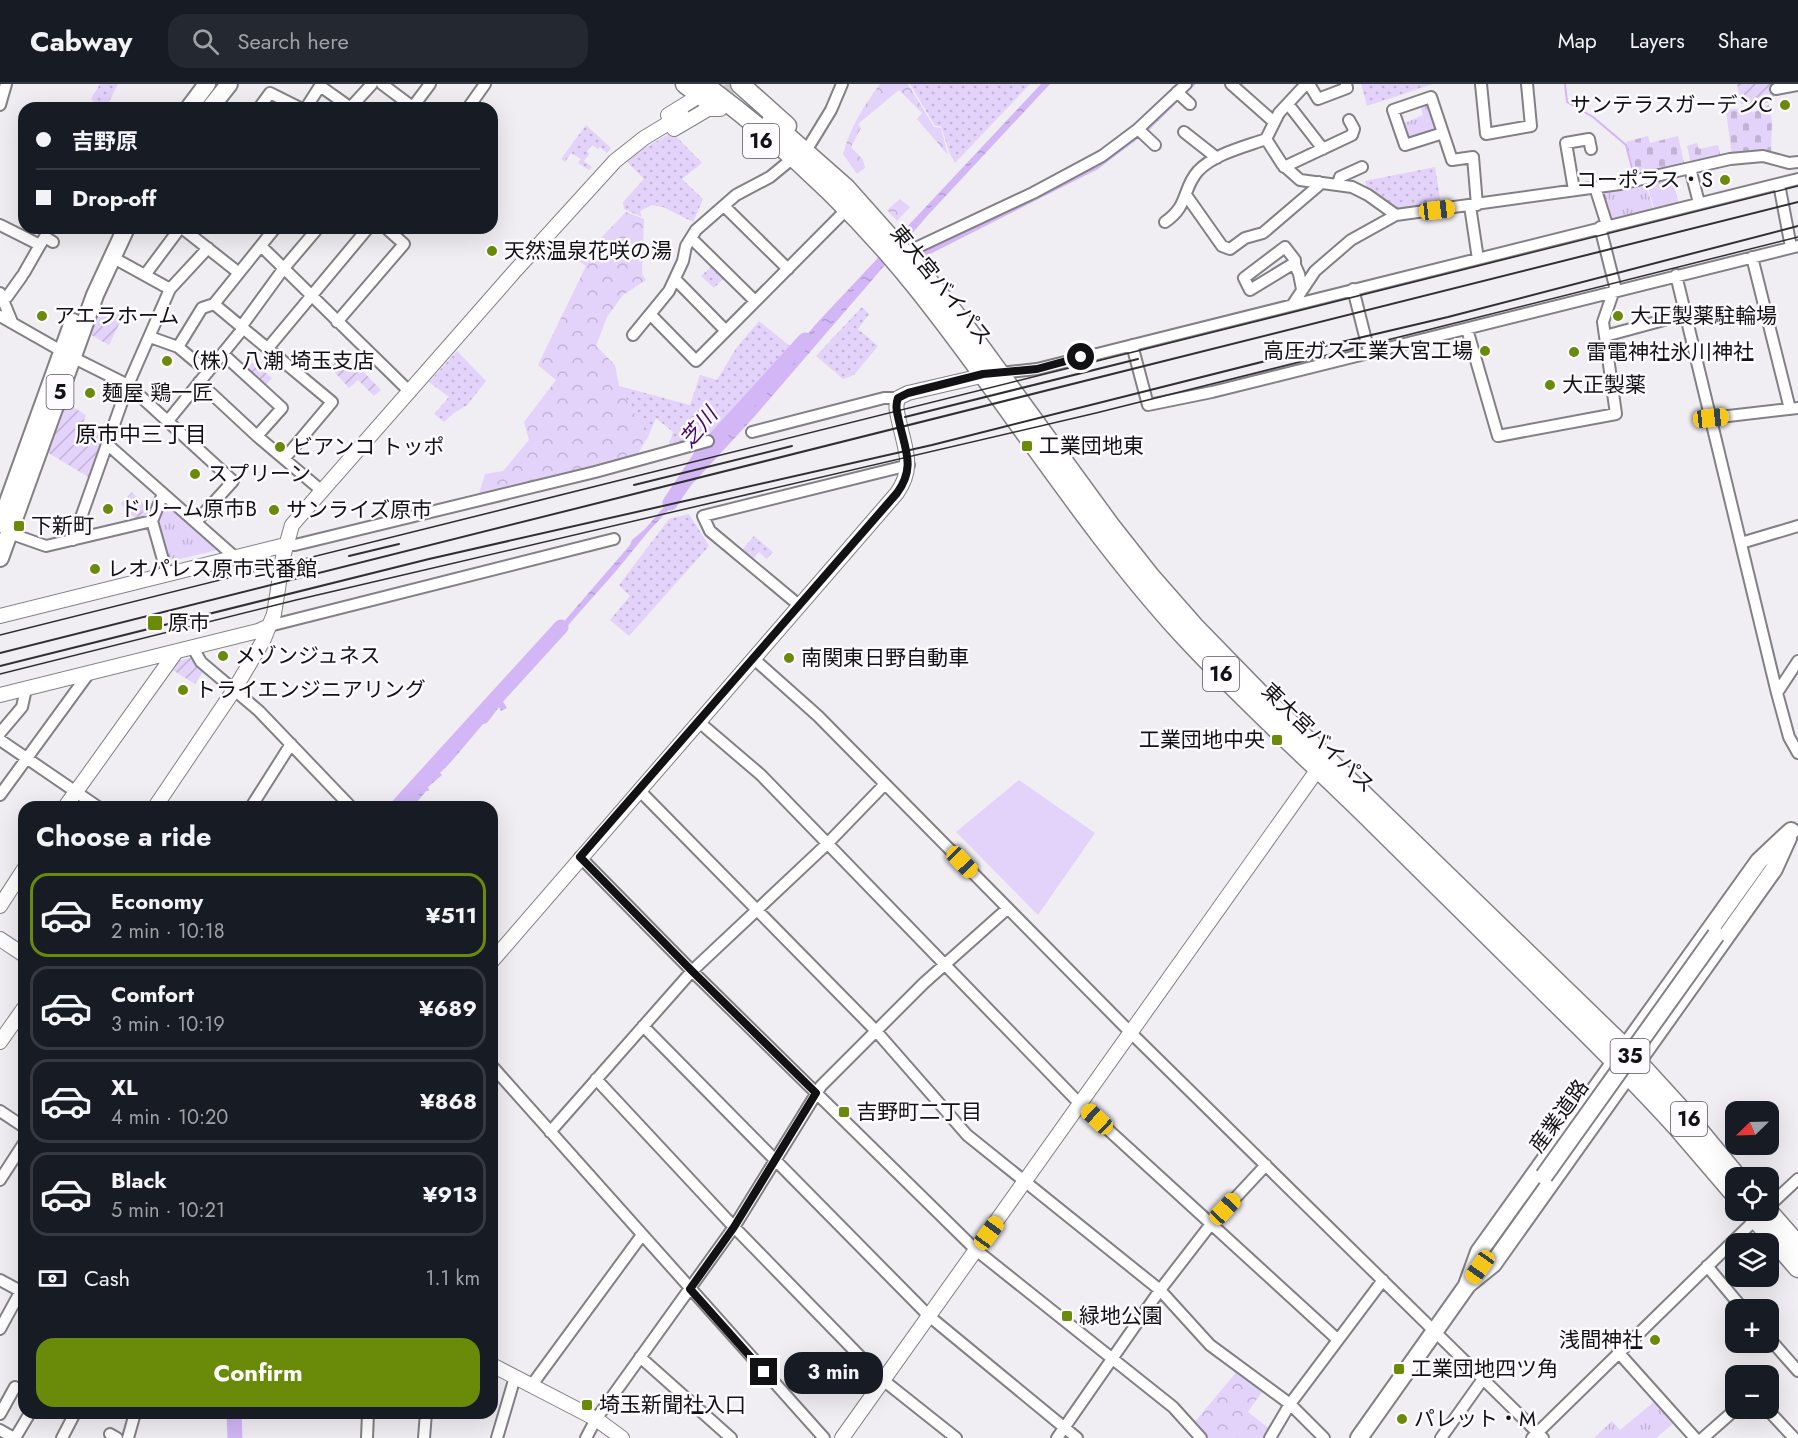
<!DOCTYPE html>
<meta charset="utf-8">
<style>
:root{--surface:#171b24;--page:#242831;--text:#f1f3f6;--muted:#9ea1a6;--line:#363941;--accent:#6a8a09}
body{margin:0;font-family:Jost,"Noto Sans JP",sans-serif;background:var(--page);color:var(--text);height:100vh;display:flex;flex-direction:column;font-size:22px;white-space:nowrap}
*{box-sizing:border-box;margin:0}
p{font-size:20px;color:var(--muted)}
.icon{flex:none;width:33px;height:33px;fill:none;stroke:currentColor;stroke-width:2;stroke-linecap:round;stroke-linejoin:round}
.map{position:relative;flex:1;overflow:hidden}
.panel{position:absolute;left:18px;top:717px;width:480px;height:618px;display:flex;flex-direction:column;background:var(--surface);border-radius:18px;box-shadow:0 6px 24px #0002}
.panel>*{flex:none}
.banner{position:absolute;left:18px;top:18px;width:480px;height:132px;border-radius:18px;box-shadow:0 6px 24px #0002;display:grid;align-content:center;height:132px;padding:0 18px;background:var(--surface)}
.needle{width:39px;rotate:247deg}
.tools{position:absolute;left:1725px;top:1017px;display:grid;gap:12px}
.tools a{display:grid;place-items:center;width:54px;height:54px;border-radius:12px;background:var(--surface);box-shadow:0 6px 24px #0002;font-size:30px}
.end{position:absolute;width:27px;height:27px;margin:-14px;border:8px solid #121113;background:#fff;box-shadow:0 0 0 3px #fff}
.from{border-radius:50%}
.bubble{position:absolute;height:42px;border-radius:18px;background:var(--surface);box-shadow:0 6px 24px #0002;font-size:20px;font-weight:700;line-height:42px;text-align:center}
.car{position:absolute;width:18px;height:36px;margin:-18px -9px;border-radius:8px;box-shadow:0 0 4px 2px #0007;background:linear-gradient(#f5c518 24%,#345 0 40%,#f5c518 0 76%,#345 0 86%,#f5c518 0)}
.banner b{display:flex;align-items:center;gap:21px;height:57px;font-size:22px}
.banner b+b{border-top:2px solid var(--line)}
.banner i{width:15px;height:15px;background:var(--text)}
ul{padding:0;list-style:none}
li{display:flex;align-items:center;gap:18px;height:84px;margin:0 12px 9px;padding:0 6px;border:3px solid var(--line);border-radius:18px}
li div{flex:1}
li b{display:block;font-size:22px}
li em{font-style:normal;font-weight:700}
li.selected{border-color:var(--accent)}
li>.icon{width:54px;height:54px;stroke-width:1.5}
h2{padding:0 18px;font-size:27px;line-height:72px}
.pay{display:flex;align-items:center;gap:15px;height:66px;padding:0 18px;font-size:22px}
.pay p{margin-inline-start:auto}
.primary-button{display:flex;gap:12px;margin-top:auto;padding:12px 18px}
.primary-button a{flex:1;height:69px;border-radius:18px;background:var(--accent);color:#fff;font-size:24px;font-weight:700;line-height:69px;text-align:center}
header{display:flex;align-items:center;gap:36px;box-sizing:border-box;height:84px;padding:0 30px;background:var(--surface);border-bottom:2px solid var(--line)}
header strong{font-size:28px}
nav{display:flex;gap:33px;margin-inline-start:auto;font-size:21px}
.search{width:420px;height:54px;background:var(--page);display:flex;align-items:center;gap:15px;box-sizing:border-box;padding:0 21px;border-radius:18px;color:var(--muted);font-size:22px}
.map>svg:first-child{display:block}
</style>
<header>
<strong>Cabway</strong>
<div class="search"><svg class="icon" aria-label="search" viewBox="0 0 24 24"><circle cx="10" cy="10" r="6"/><path d="M15 15l6 6"/></svg>Search here</div>
<nav><a>Map</a><a>Layers</a><a>Share</a></nav>
</header>
<div class="map">
<svg width="1798" height="1354" viewBox="0 0 1798 1354">
<defs>
<pattern id="grass-dots" width="8" height="8" patternUnits="userSpaceOnUse" patternTransform="scale(1.5)"><rect width="8" height="8" fill="#e3d2fa"/><path d="M2 2h.1M6 6h.1" fill="none" stroke="#c2b3d5" stroke-width="1.8" stroke-linecap="round"/></pattern>
<pattern id="forest-crowns" width="20" height="18" patternUnits="userSpaceOnUse" patternTransform="scale(1.5)"><rect width="20" height="18" fill="#e3d2fa"/><path d="M2 6a3 3 0 1 1 6 0M12 15a3 3 0 1 1 6 0" fill="none" stroke="#c2b3d5"/></pattern>
<pattern id="cemetery-stones" width="16" height="16" patternUnits="userSpaceOnUse" patternTransform="scale(1.5)"><rect width="16" height="16" fill="#e3d2fa"/><path d="M2 7V4a2 2 0 0 1 4 0v3zM10 15v-3a2 2 0 0 1 4 0v3z" fill="#c2b3d5"/></pattern>
<pattern id="park-tufts" width="24" height="20" patternUnits="userSpaceOnUse" patternTransform="scale(1.5)"><rect width="24" height="20" fill="#e3d2fa"/><path d="M3 7l-1-3M5 7V3M7 7l1-3M15 17l-1-3M17 17v-4M19 17l1-3" fill="none" stroke="#c2b3d5"/></pattern>
<pattern id="garden-furrows" width="10" height="10" patternUnits="userSpaceOnUse" patternTransform="scale(1.5)"><rect width="10" height="10" fill="#e3d2fa"/><path d="M-1 1l2-2M0 10L10 0M9 11l2-2" fill="none" stroke="#c2b3d5"/></pattern>
<pattern id="water-ripples" width="26" height="14" patternUnits="userSpaceOnUse" patternTransform="scale(1.5)"><rect width="26" height="14" fill="#d2b6f6"/><path d="M2 4q2-2 4 0t4 0M15 11q2-2 4 0t4 0" fill="none" stroke="#b39bd2"/></pattern>
</defs>
<rect width="100%" height="100%" fill="#f0eef3"/>
<path fill="url(#grass-dots)" d="M100,0H118L106,24H102L91,15Z
M910,0H1030L955,79L949,68L942,45L940,42H935Z
M1361,0H1433L1367,22Z
M586,41L611,64L607,69L600,63L598,65L592,61L587,67L589,70L584,77L592,83L589,86L578,79L581,75L571,69L565,78L561,75Z
M672,48L702,79L682,95L703,115L693,138L663,123L652,121L640,127L642,133L624,125L623,118L644,95L625,76Z
M1435,83L1441,121L1398,127L1368,107L1365,97Z
M714,180L726,192L714,204L701,192Z
M862,223L869,230L858,245L878,262L854,291L843,295L816,272Z
M759,237L791,263L704,362L668,363L673,348L656,334L648,353L619,302L690,321L700,291L717,296L737,263Z
M457,267L486,297L467,321L454,329L444,338L434,330L449,313L429,298Z
M689,430L709,462L629,552L610,536L630,512L619,501L669,435Z
M754,452L773,468L767,475L759,468L753,475L742,466Z"/>
<path fill="url(#forest-crowns)" d="M880,0H908L934,43L941,44L948,71L917,35L922,29L899,6L858,40L861,44L851,63L863,76L865,84L857,90L843,70C850,44 864,21 880,0Z
M900,115L910,123L897,137L887,126Z
M626,128L644,135L642,190L646,196L623,211L607,233L596,262L615,281L619,302L648,353L637,371L575,389L478,413L485,390L503,387L529,356L524,338L556,296L538,281L586,182L579,177Z
M1238,1286L1264,1305L1248,1328L1271,1346L1266,1354H1208L1194,1339Z"/>
<path fill="url(#cemetery-stones)" d="M1769,21L1772,37L1771,71L1732,73L1726,26L1750,23L1753,29L1761,23Z
M1648,52L1650,59L1678,52L1685,83L1635,95L1626,58Z
M1697,59L1699,65L1718,61L1721,74L1691,81L1687,62Z"/>
<path fill="url(#park-tufts)" d="M1427,17L1438,45L1408,57L1400,41L1423,31L1420,20Z
M1672,93L1679,121L1655,127L1646,98Z
M1645,98L1654,127L1609,138L1600,106Z
M166,418L221,465L168,478L158,437L163,419Z
M1656,1316L1675,1338L1656,1354H1594L1612,1337L1620,1346Z"/>
<path fill="url(#garden-furrows)" d="M1737,0H1774V18L1741,20Z
M107,225L124,232L126,229L130,231L128,236L122,234L109,261L89,250L97,227L105,230Z
M340,273L352,284L356,280L381,306L374,312L358,296L349,304L330,283Z
M253,278L272,294L264,303L246,286Z
M65,318L86,331L83,339L104,353L90,394L47,368Z
M132,408L150,427V432L137,436L121,420Z
M194,573L204,586L195,600L171,585L177,577Z"/>
<path fill="#e3d2fa" d="M1019,696L1095,749L1038,831L956,748Z"/>
<path fill="url(#water-ripples)" d="M1041,0H1050L928,131L754,333L648,448L616,487L502,616L507,624L501,627L499,623L487,639L483,640C468,657 455,675 440,689L442,691L428,703L429,707H426L413,723H406L425,696H427L481,638L496,616L549,559L548,556L630,461L632,456L645,445L729,347L815,241Z
M1189,0H1196L1147,48L1098,85L924,173L921,169L1071,94Z"/>
<g fill="none" stroke-linecap="round" stroke-linejoin="round">
<path stroke="#d2b6f6" stroke-width="2" d="M1565,0L1567,18L1593,33L1626,61L1634,92"/>
<path stroke="#d2b6f6" stroke-width="15" d="M670,419L705,366L805,256
M397,723L561,543
M234,1329L235,1354"/>
<path stroke="#cfcdd1" stroke-width="14" stroke-dasharray="14 7" stroke-linecap="butt" d="M682,31L741,0"/>
<g stroke="#828085" stroke-width="14">
<path id="street" d="M382,0L414,24
M1231,0L1274,38
M1306,0L1279,29L1266,55L1282,80L1300,96L1352,103L1368,111L1396,131
M1309,0L1318,15L1347,4L1346,0
M1481,0L1486,50L1531,42L1527,0
M1776,5L1798,1
M1177,8L1190,20
M1288,20L1323,65
M0,21L6,0
M259,24L270,9L300,24
M306,24L320,2L351,24
M350,24L372,0
M412,24L430,0
M468,24L485,0
M1138,45L1155,61
M1184,48L1217,74
M1443,49L1405,61L1393,26L1431,13L1452,76L1473,73L1477,121
M809,62L831,26L842,0
M1284,83L1352,51L1354,45L1349,36
M1690,84L1699,119
M1779,100L1791,163
M1338,101L1340,93L1362,83
M1595,103L1607,141
M1574,106L1566,59L1589,55L1591,65
M1186,111L1222,162L1230,165L1245,154L1263,149L1318,102L1319,98
M724,122L788,185
M1470,122L1478,175
M1165,138C1189,122 1182,105 1198,87C1214,70 1244,63 1266,55
M0,141L40,161L45,153L53,158
M1600,143L1616,206
M182,144L239,189
M275,144L214,220L332,318L284,375
M691,154L755,217
M261,162L410,308
M905,169L1033,109L1102,72L1138,45L1186,0
M112,173L170,205
M1752,173L1790,325
M1295,181V176L1285,163L1244,194L1250,206L1291,181H1295L1299,190L1302,205
M24,189L40,161
M145,191L180,144
M1676,191L1777,609L1789,653L1798,669
M675,195L726,247
M1353,205L1369,268
M0,209L12,238
M2,214L7,213L22,192
M1293,220L1315,187L1351,156L1396,131L1620,100L1730,75L1763,72L1789,79L1798,78
M650,230L696,277L847,125
M0,232L72,273L128,301L233,397L196,438
M337,238L404,160L386,144
M1467,245L1498,352L1616,330L1603,238L1614,206
M633,251L669,207L683,177L686,162L696,146L736,111L770,93L787,79
M1605,252L1686,230
M150,253L178,263L208,288
M1132,261L1148,321L1212,308L1798,162
M178,263L202,224L214,220
M268,264L368,144
M223,270L282,324L257,352
M999,289L1037,285L1798,95
M199,298L257,352L322,407
M1711,334L1798,324
M167,338L241,247V243L284,184L318,144
M752,348L884,314H898
M107,360L236,474
M163,410L152,437L167,490
M9,449L46,462L152,437
M73,456L128,301L170,205L208,164
M1741,459L1798,442
M285,461H295L595,388L708,357
M800,522L710,447L703,432L909,381
M269,542L614,455
M193,564L201,578L259,627L351,723
M754,575L818,632L1131,949L1543,1354
M1777,609L1798,577
M699,638L761,691L1080,1020L1337,1255
M0,649L22,623L26,605
M0,656L98,723
M639,706L876,947L967,1051L1160,1206L1210,1261L1290,1320L1324,1354
M0,711L89,589
M251,723L291,660
M580,773L692,887L976,1166L1173,1323L1201,1354
M643,942L929,1232L1077,1354
M492,982L824,1354
M596,995L734,1143L883,1296L956,1354
M0,1027L24,1043
M550,1048L692,887L827,760L885,700
M0,1096L24,1059
M1768,1123L1798,1095
M1707,1182L1744,1226
M0,1196L24,1209
M0,1245L24,1201
M1768,1253L1798,1287
M1618,1268L1695,1354
M640,1273L731,1354
M531,1302L642,1151
M1766,1324L1794,1354
M0,1330L15,1303
M0,1346L14,1354
M110,1350L117,1354
M15,1354L30,1329
M62,1354L75,1329
M128,1354L135,1329
M367,1354L368,1329
M424,1354L426,1329
M497,1354L515,1293
M586,1354L596,1335L734,1143L821,1002L924,899L1007,825
M1057,1354L1160,1206L1211,1140L1266,1081
M1270,1354L1290,1320L1383,1196
M1441,1354L1483,1295
M1532,1354L1758,1133
M1703,1354L1737,1324"/>
</g>
<g stroke="#828085" stroke-width="16">
<path id="secondary" d="M668,31L694,15L696,8
M674,45L708,25H720
M0,532L285,461
M0,611L258,547L269,542
M65,723L176,568
M155,723L234,606L263,557L274,530L283,473L292,441L514,188L615,77L644,54L682,31
M0,822L24,785
M0,855L24,871
M492,877L897,409C915,383 905,366 899,337C897,328 895,322 898,314L908,309L990,290
M0,958L24,924
M492,1281L596,1335L622,1354
M842,1354L1323,678"/>
</g>
<g stroke="#828085" stroke-width="20">
<path id="primary" d="M189,24L207,0
M210,24L229,0
M0,440L73,238
M0,474L95,211L126,144
M1467,1201L1479,1168L1759,777L1791,747
M1467,1201L1493,1180L1774,785L1788,754
M1359,1354L1473,1193"/>
</g>
<g stroke="#828085" stroke-width="21">
<path id="highway" d="M685,0L711,19
M703,0C783,59 856,127 918,205C1009,319 1085,444 1183,551C1244,617 1310,676 1374,739C1434,798 1494,857 1553,916C1595,957 1637,999 1676,1042C1696,1065 1716,1089 1736,1112
M740,0L787,42
M771,38L846,104L926,194L968,246L1110,441L1151,493L1194,542L1270,620L1624,963L1687,1032L1738,1094
M1748,1126L1798,1184
M1767,1126L1798,1161"/>
</g>
<use href="#street" stroke="#fff" stroke-width="10"/>
<use href="#secondary" stroke="#fff" stroke-width="14"/>
<use href="#primary" stroke="#fff" stroke-width="16"/>
<use href="#highway" stroke="#fff" stroke-width="18"/>
<path stroke="#2f2e30" stroke-width="1.5" d="M0,551L1798,102
M0,590L296,516L1096,329L1798,153"/>
<path stroke="#2f2e30" stroke-width="2" d="M905,333L1138,275
M634,401L792,362
M349,472L399,460
M0,569L1798,118
M0,582L429,475L932,361L1333,260L1448,233L1798,142"/>
<g stroke="#828085" stroke-width="20" stroke-linecap="butt">
<path id="primary-bridge" d="M1544,1092L1716,851"/>
</g>
<use href="#primary-bridge" stroke="#fff" stroke-width="16"/>
</g>
<g fill="none" stroke-linecap="round" stroke-linejoin="round">
<path stroke="#121113" stroke-width="8" d="M764,1288L690,1205L734,1143L816,1009L692,887L580,773L897,409C916,383 905,366 899,337C897,328 895,322 898,314L908,309L983,290L1037,285L1081,273"/>
</g>
<g fill="#6a8a09" stroke="#fdfbff" stroke-width="2">
<circle cx="1785" cy="21" r="6"/>
<circle cx="1725" cy="96" r="6"/>
<circle cx="492" cy="167" r="6"/>
<circle cx="42" cy="232" r="6"/>
<circle cx="1618" cy="232" r="6"/>
<circle cx="1485" cy="267" r="6"/>
<circle cx="1574" cy="268" r="6"/>
<circle cx="167" cy="277" r="6"/>
<circle cx="1550" cy="301" r="6"/>
<circle cx="90" cy="309" r="6"/>
<rect x="1021" y="356" width="12" height="12" rx="3"/>
<circle cx="280" cy="363" r="6"/>
<circle cx="195" cy="390" r="6"/>
<circle cx="108" cy="425" r="6"/>
<circle cx="274" cy="426" r="6"/>
<rect x="13" y="436" width="12" height="12" rx="3"/>
<circle cx="95" cy="485" r="6"/>
<rect x="147" y="531" width="16" height="16" rx="3"/>
<circle cx="223" cy="572" r="6"/>
<circle cx="789" cy="574" r="6"/>
<circle cx="183" cy="606" r="6"/>
<rect x="1271" y="650" width="12" height="12" rx="3"/>
<rect x="838" y="1022" width="12" height="12" rx="3"/>
<rect x="1061" y="1226" width="12" height="12" rx="3"/>
<circle cx="1655" cy="1256" r="6"/>
<rect x="1393" y="1279" width="12" height="12" rx="3"/>
<rect x="581" y="1315" width="12" height="12" rx="3"/>
<circle cx="1402" cy="1335" r="6"/>
</g>
<g text-anchor="middle" dominant-baseline="central" stroke-width="5" stroke-linejoin="round" paint-order="stroke">
<g fill="#fdfbff" stroke="#58575a" stroke-width="1.5">
<rect x="743" y="40" width="36" height="34" rx="4.5"/>
<rect x="46.5" y="291" width="27" height="34" rx="4.5"/>
<rect x="1203" y="573" width="36" height="34" rx="4.5"/>
<rect x="1610.5" y="955" width="39" height="34" rx="4.5"/>
<rect x="1671" y="1018" width="36" height="34" rx="4.5"/>
</g>
<g font-size="20" font-weight="bold" fill="#121113">
<text x="761" y="57">16</text>
<text x="60" y="308">5</text>
<text x="1221" y="590">16</text>
<text x="1630" y="972">35</text>
<text x="1689" y="1035">16</text>
</g>
<g font-size="21" fill="#121113" stroke="#fdfbff" text-anchor="start">
<text x="1773" y="21" text-anchor="end">サンテラスガーデンC</text>
<text x="1713" y="96" text-anchor="end">コーポラス・S</text>
<text x="504" y="167">天然温泉花咲の湯</text>
<text x="54" y="232">アエラホーム</text>
<text x="1630" y="232">大正製薬駐輪場</text>
<text x="1473" y="267" text-anchor="end">高圧ガス工業大宮工場</text>
<text x="1586" y="268">雷電神社氷川神社</text>
<text x="179" y="277">（株）八潮 埼玉支店</text>
<text x="1562" y="301">大正製薬</text>
<text x="102" y="309">麺屋 鶏一匠</text>
<text x="1039" y="362">工業団地東</text>
<text x="292" y="363">ビアンコ トッポ</text>
<text x="207" y="390">スプリーン</text>
<text x="120" y="425">ドリーム原市B</text>
<text x="286" y="426">サンライズ原市</text>
<text x="31" y="442">下新町</text>
<text x="107" y="485">レオパレス原市弐番館</text>
<text x="168" y="539">原市</text>
<text x="235" y="572">メゾンジュネス</text>
<text x="801" y="574">南関東日野自動車</text>
<text x="195" y="606">トライエンジニアリング</text>
<text x="1265" y="656" text-anchor="end">工業団地中央</text>
<text x="856" y="1028">吉野町二丁目</text>
<text x="1079" y="1232">緑地公園</text>
<text x="1643" y="1256" text-anchor="end">浅間神社</text>
<text x="1411" y="1285">工業団地四ツ角</text>
<text x="599" y="1321">埼玉新聞社入口</text>
<text x="1414" y="1335">パレット・M</text>
</g>
<g font-size="21" fill="#121113" stroke="#fdfbff">
<text transform="translate(941 201) rotate(51)">東大宮バイパス</text>
<text transform="translate(1318 654) rotate(44)">東大宮バイパス</text>
<text transform="translate(1559 1032) rotate(-54)">産業道路</text>
</g>
<g font-size="22" font-style="italic" fill="#3f0866" stroke="#fdfbff">
<text transform="translate(698 343) rotate(-50)">芝川</text>
</g>
<g font-size="22" fill="#121113" stroke="#fdfbff">
<text x="141" y="350">原市中三丁目</text>
</g>
</g>
</svg>
<div class="tools">
<a><svg class="needle" viewBox="-14 -14 28 28"><path d="M0-13l5 13h-10z" fill="#e53935"/><path d="M0 13l5-13h-10z" fill="#9ea1a6"/></svg></a>
<a><svg class="icon" aria-label="locate" viewBox="0 0 24 24"><circle cx="12" cy="12" r="6"/><path d="M12 2v4M12 18v4M2 12h4M18 12h4"/></svg></a>
<a><svg class="icon" aria-label="layers" viewBox="0 0 24 24"><path d="M12 4l9 5-9 5-9-5zM3 14l9 5 9-5"/></svg></a>
<a>+</a>
<a>−</a>
</div>
<i class="end from" style="left:1081px;top:273px"></i>
<i class="end" style="left:764px;top:1288px"></i>
<div class="bubble" style="left:784px;top:1268px;width:99px">3 min</div>
<i class="car" style="left:1437px;top:126px;rotate:83deg"></i>
<i class="car" style="left:1711px;top:334px;rotate:84deg"></i>
<i class="car" style="left:962px;top:778px;rotate:136deg"></i>
<i class="car" style="left:1097px;top:1035px;rotate:313deg"></i>
<i class="car" style="left:1225px;top:1125px;rotate:43deg"></i>
<i class="car" style="left:989px;top:1149px;rotate:36deg"></i>
<i class="car" style="left:1480px;top:1183px;rotate:215deg"></i>
<div class="banner">
<b><i class="from"></i>吉野原</b>
<b><i></i>Drop-off</b>
</div>
<section class="panel">
<h2>Choose a ride</h2>
<ul>
<li class="selected"><svg class="icon" aria-label="car" viewBox="0 0 24 24"><path d="M5 17H2v-5l4-1 3-4h7l3 4 3 1v5h-3M9 17h6M6 11h13"/><circle cx="7" cy="17" r="2"/><circle cx="17" cy="17" r="2"/></svg><div><b>Economy</b><p>2 min · 10:18</p></div><em>¥511</em></li>
<li><svg class="icon" aria-label="car" viewBox="0 0 24 24"><path d="M5 17H2v-5l4-1 3-4h7l3 4 3 1v5h-3M9 17h6M6 11h13"/><circle cx="7" cy="17" r="2"/><circle cx="17" cy="17" r="2"/></svg><div><b>Comfort</b><p>3 min · 10:19</p></div><em>¥689</em></li>
<li><svg class="icon" aria-label="car" viewBox="0 0 24 24"><path d="M5 17H2v-5l4-1 3-4h7l3 4 3 1v5h-3M9 17h6M6 11h13"/><circle cx="7" cy="17" r="2"/><circle cx="17" cy="17" r="2"/></svg><div><b>XL</b><p>4 min · 10:20</p></div><em>¥868</em></li>
<li><svg class="icon" aria-label="car" viewBox="0 0 24 24"><path d="M5 17H2v-5l4-1 3-4h7l3 4 3 1v5h-3M9 17h6M6 11h13"/><circle cx="7" cy="17" r="2"/><circle cx="17" cy="17" r="2"/></svg><div><b>Black</b><p>5 min · 10:21</p></div><em>¥913</em></li>
</ul>
<div class="pay"><svg class="icon" aria-label="cash" viewBox="0 0 24 24"><path d="M3 7h18v10H3z"/><circle cx="12" cy="12" r="2"/></svg>Cash<p>1.1 km</p></div>
<div class="primary-button"><a>Confirm</a></div>
</section>
</div>
